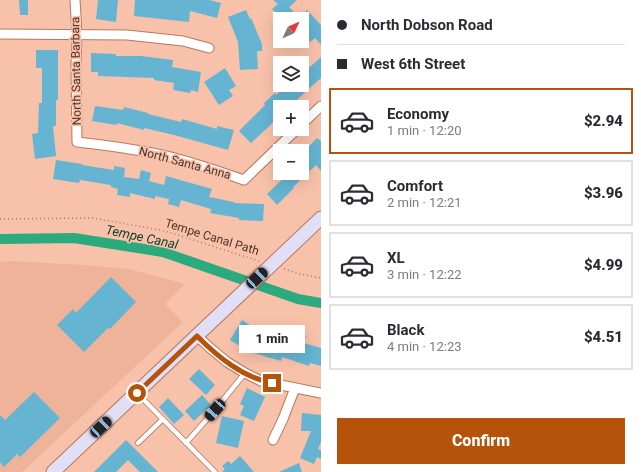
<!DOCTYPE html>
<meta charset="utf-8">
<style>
:root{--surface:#fff;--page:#f2f2f3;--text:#2b2b33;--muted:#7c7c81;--line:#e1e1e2;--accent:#b45309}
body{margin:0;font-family:Roboto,sans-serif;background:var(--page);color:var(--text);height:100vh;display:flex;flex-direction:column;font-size:15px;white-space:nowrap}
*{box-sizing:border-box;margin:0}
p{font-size:13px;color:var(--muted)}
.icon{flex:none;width:22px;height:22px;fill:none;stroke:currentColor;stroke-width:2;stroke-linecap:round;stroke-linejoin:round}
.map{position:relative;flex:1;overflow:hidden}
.details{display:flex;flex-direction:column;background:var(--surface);width:320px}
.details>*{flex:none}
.top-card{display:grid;align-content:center;height:88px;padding:0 16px;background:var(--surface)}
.needle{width:26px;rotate:46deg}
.buttons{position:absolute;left:273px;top:12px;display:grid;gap:8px}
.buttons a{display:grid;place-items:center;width:36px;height:36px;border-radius:0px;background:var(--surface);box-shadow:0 4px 16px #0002;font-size:20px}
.end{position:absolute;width:18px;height:18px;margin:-9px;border:5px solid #b45309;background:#fff;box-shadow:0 0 0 2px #fff}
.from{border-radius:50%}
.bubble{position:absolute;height:28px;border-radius:0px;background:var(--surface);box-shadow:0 4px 16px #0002;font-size:13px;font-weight:800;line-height:28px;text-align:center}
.car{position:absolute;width:12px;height:24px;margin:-12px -6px;border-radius:5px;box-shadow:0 0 3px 1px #0007;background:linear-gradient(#222 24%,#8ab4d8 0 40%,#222 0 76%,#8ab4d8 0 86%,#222 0)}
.top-card b{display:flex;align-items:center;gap:14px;height:38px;font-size:15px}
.top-card b+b{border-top:1px solid var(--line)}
.top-card i{width:10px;height:10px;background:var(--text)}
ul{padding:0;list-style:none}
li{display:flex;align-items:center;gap:12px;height:66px;margin:0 8px 6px;padding:0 8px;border:2px solid var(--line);border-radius:0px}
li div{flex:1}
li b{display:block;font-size:15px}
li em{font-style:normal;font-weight:800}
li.active{border-color:var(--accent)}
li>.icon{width:36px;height:36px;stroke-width:1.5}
.primary-button{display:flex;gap:8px;margin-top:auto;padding:8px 16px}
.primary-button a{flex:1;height:46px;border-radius:0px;background:var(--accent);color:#fff;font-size:16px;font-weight:800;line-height:46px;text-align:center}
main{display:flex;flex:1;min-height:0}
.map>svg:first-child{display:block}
</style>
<main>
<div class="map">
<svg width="321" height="472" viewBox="0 0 321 472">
<rect width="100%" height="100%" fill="#f8c1a9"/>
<path fill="#eeb399" d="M12,261L83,265L129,269L185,284L165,304L183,322L22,472H0V262Z"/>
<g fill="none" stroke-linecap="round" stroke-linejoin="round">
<path stroke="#2baa7e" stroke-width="10" d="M0,239L74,238L163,252L298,299L321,303"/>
</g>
<path fill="#64b4d2" d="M19,0H28V15H20Z
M98,0H118L116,22L96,19Z
M135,0H209L221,3L217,18L190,11L189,22L134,16Z
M273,0H297L289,7L301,19H282L272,9L278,4Z
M246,10L250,19L251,18L262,44V51H257L258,69L240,70L238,42L228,17Z
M307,10L321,25V45L315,38L310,42L302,34V15Z
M36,50H58V100H56V126H53L56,156L35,159L32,134L38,133L39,103H42V68H36Z
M91,53L116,54V56H141L173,60L172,67L201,72L198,92L191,90L190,93L173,90L174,83L154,80V78L98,76V72H91Z
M321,57V78L312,86L289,107H280V116L251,143L239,131L265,105L264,103L275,93L276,95L287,85H302V59L310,67Z
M225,68L236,86L229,90L233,96L219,105L204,82Z
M95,106L123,110L124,107L148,113V114L181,122L182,119L217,129V126L234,130L228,150L174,135L144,128V130L117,123V125L92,121Z
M317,138L321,141V171L316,165L293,187L294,188L277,205L267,194L289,173H302V153Z
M56,160L82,164V165L114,170V166L125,168L124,177L139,179L141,170L151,173L149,181L164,185L166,176L212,189L209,197L234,202V203L264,204L263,221L239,220V218L210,213L211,209L181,200L179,207L168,204L169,199L155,196V199L130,193V197L117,195L118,189L111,187V185L80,180L79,183L53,179Z
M111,277L136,302L110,329L108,328L84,352L57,325L73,309L76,313Z
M242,320L256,329L251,337L289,348L294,333L306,336L304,343L321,348V366L310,363L309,366L282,357L281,361L250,352L230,340Z
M199,369L215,385L206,395L189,379Z
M247,388L265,397L254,421L240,415L244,406L240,404Z
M34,392L60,418L20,457L17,454L4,467L0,462V415L5,420Z
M202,395L211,405L194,421L185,411Z
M168,398L184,415L174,424L159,407Z
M302,413L321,415V442L318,449L321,450V459L317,457L314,464L300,458L311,431H301Z
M222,416L244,421L238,448L216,443Z
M126,440L158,472H140L128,460L116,472H94Z
M240,456L254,472H222L225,469L222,466L228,461L231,464Z
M299,463L302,472H279Z"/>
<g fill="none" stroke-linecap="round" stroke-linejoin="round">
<g stroke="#b7785b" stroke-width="6">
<path id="lane" d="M138,394L215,472
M138,443L163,419
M186,443L215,410L245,373"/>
</g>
<g stroke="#b7785b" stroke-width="11">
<path id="street" d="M75,0L77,34L76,66L77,142C105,145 134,149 162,155C189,161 217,171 244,180L297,129
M0,34L127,35L183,41L209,48
M302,124L321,106
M197,336L210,348L227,362L245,373L261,381L321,393
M273,440L283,419L295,388"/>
</g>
<g stroke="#b7785b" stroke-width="15">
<path id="secondary" d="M53,472L321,218"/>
</g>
<path stroke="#a37a68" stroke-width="1.5" stroke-dasharray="1 3" stroke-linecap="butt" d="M0,219L93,218L165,231L259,261
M284,269L300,274L321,278"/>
<use href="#lane" stroke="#fff" stroke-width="4.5"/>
<use href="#street" stroke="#fff" stroke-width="9"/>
<use href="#secondary" stroke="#e0dff5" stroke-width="13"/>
</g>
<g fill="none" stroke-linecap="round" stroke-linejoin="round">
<path stroke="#b45309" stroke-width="5" d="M137,393L197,336C218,357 242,377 272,383"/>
</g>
<g text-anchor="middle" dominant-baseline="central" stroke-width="3.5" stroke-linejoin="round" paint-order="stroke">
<g font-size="12" fill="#4e3327" stroke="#f8c1a9">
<text transform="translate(76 71) rotate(-91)">North Santa Barbara</text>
<text transform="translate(185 163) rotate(15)">North Santa Anna</text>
<text transform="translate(212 237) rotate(17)">Tempe Canal Path</text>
</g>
<g font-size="13" font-style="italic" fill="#0d402e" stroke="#f8c1a9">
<text transform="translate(142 237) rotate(12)">Tempe Canal</text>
</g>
</g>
</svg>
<div class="buttons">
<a><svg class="needle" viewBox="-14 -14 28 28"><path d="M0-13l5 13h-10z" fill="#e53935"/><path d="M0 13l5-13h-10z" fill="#7c7c81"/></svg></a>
<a><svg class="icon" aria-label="layers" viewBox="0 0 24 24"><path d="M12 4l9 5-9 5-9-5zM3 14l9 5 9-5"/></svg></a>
<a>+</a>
<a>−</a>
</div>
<i class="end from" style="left:137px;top:393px"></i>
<i class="end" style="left:272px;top:383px"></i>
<div class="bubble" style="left:239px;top:325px;width:66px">1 min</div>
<i class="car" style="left:257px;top:278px;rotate:47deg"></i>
<i class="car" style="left:215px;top:410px;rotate:221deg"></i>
<i class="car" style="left:101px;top:427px;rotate:47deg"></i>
</div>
<section class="details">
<div class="top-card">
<b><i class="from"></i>North Dobson Road</b>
<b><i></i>West 6th Street</b>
</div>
<ul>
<li class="active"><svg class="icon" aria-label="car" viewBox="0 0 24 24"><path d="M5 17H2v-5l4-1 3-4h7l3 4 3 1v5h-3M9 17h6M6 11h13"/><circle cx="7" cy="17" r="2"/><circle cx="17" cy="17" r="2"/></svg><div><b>Economy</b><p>1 min · 12:20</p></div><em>$2.94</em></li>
<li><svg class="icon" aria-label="car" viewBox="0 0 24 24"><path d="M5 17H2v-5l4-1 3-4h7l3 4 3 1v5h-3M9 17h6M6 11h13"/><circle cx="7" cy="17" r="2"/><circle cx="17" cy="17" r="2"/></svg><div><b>Comfort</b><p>2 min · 12:21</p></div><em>$3.96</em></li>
<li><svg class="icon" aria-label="car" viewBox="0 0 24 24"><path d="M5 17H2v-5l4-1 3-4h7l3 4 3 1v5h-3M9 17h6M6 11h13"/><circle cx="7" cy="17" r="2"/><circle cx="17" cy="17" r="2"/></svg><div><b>XL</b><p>3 min · 12:22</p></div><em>$4.99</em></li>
<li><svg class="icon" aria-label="car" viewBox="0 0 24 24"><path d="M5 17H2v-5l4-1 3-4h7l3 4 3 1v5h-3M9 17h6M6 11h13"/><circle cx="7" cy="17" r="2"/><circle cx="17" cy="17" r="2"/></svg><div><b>Black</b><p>4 min · 12:23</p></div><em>$4.51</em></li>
</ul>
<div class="primary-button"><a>Confirm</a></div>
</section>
</main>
